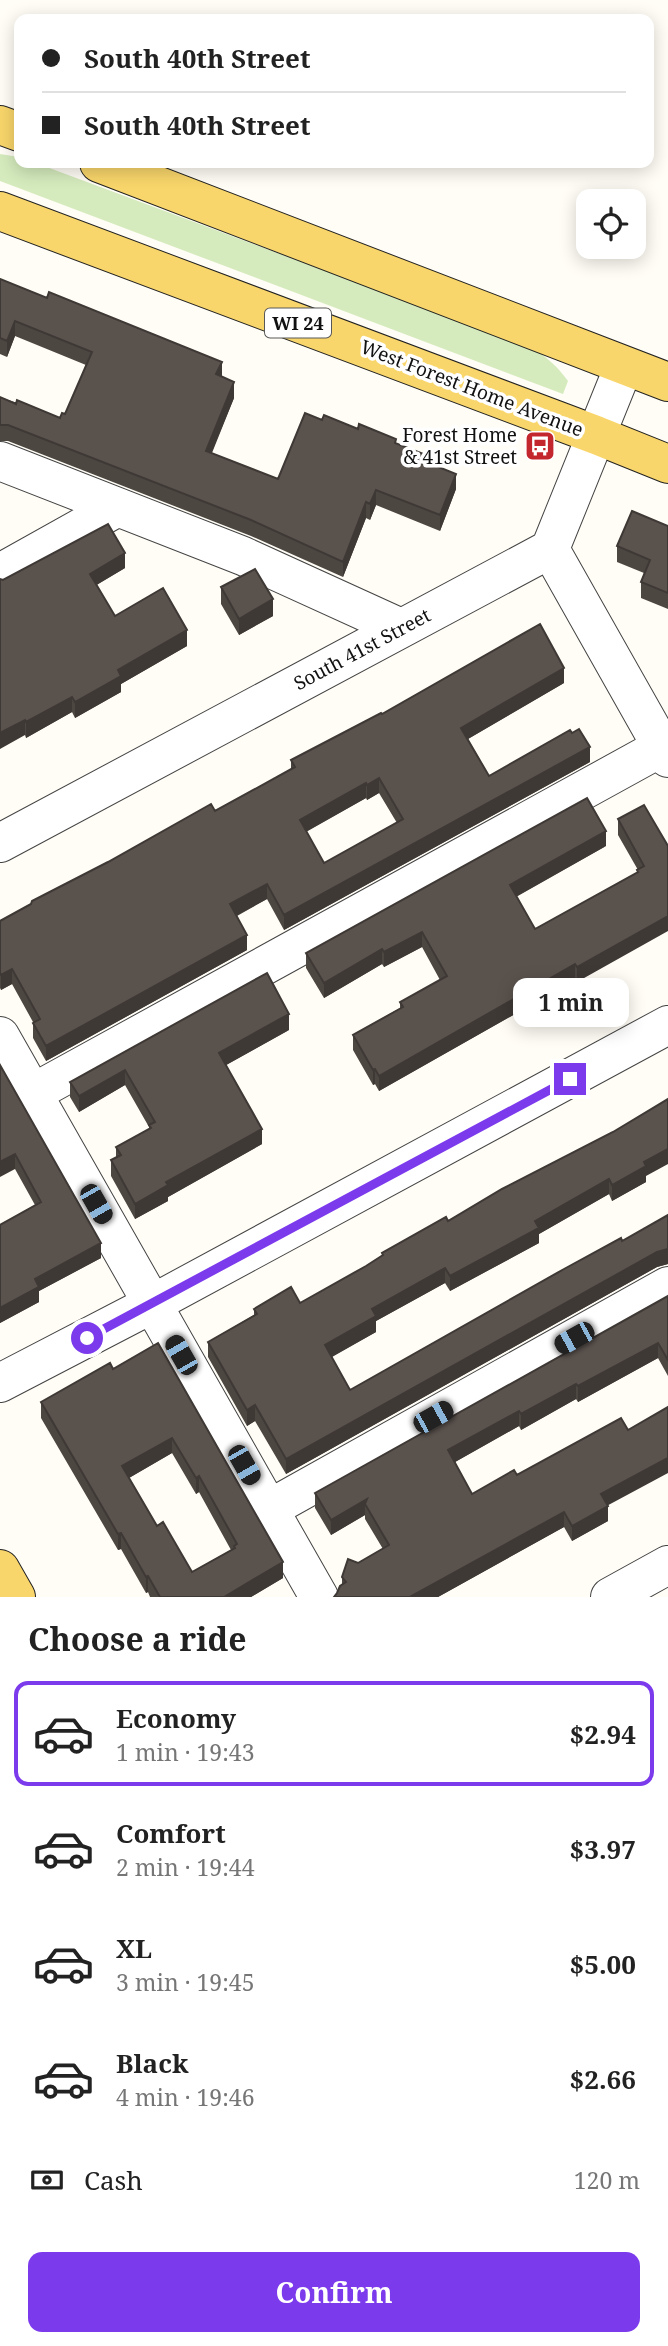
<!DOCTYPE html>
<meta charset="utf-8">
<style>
:root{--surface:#fff;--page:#f2f2f2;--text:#222;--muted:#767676;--line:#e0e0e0;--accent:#7c3aed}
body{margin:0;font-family:"Noto Serif",serif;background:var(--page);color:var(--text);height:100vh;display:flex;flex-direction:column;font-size:26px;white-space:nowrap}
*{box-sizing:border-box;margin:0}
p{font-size:23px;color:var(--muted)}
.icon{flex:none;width:38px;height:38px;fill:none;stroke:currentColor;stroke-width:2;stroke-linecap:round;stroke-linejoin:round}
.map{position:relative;height:1597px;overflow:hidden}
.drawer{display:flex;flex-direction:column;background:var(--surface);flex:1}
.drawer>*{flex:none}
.hud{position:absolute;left:14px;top:14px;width:640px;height:154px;border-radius:14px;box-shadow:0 4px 18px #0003;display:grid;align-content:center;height:154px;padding:0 28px;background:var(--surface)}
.controls{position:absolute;left:576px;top:189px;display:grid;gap:14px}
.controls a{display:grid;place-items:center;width:70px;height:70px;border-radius:14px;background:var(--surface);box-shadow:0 4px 18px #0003;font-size:35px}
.end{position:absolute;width:32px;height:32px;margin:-16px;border:9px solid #7c3aed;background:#fff;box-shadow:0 0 0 4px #fff}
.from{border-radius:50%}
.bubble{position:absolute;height:49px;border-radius:14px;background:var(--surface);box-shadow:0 4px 18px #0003;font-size:23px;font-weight:700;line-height:49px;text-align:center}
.car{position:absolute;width:21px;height:42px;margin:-21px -10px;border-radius:9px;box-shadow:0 0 5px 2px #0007;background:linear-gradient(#222 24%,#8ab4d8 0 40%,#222 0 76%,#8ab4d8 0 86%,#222 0)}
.hud b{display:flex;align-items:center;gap:24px;height:66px;font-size:26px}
.hud b+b{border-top:2px solid var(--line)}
.hud i{width:18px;height:18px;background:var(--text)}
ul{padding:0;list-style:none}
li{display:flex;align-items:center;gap:21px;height:105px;margin:0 14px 10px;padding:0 14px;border:4px solid transparent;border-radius:14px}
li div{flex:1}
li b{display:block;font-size:26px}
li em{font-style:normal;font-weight:700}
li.selected{border-color:var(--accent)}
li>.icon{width:63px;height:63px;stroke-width:1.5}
h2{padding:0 28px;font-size:32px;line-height:84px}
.pay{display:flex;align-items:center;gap:18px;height:77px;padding:0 28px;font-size:26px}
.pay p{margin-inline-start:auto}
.action{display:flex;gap:14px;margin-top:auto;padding:14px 28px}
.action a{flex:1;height:80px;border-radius:14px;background:var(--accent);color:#fff;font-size:28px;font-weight:700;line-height:80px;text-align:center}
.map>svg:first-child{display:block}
</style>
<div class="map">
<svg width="668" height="1597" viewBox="0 0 668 1597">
<rect width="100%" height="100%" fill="#fffdf5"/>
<path fill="#d5ebbd" d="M0,154L19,157V163H36L532,348C547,357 558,367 568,381L563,394L0,181Z"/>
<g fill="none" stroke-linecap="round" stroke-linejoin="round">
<g stroke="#444" stroke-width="40">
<path id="minor" d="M0,461L243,556L401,628
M550,549L668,758
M0,573L118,507
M0,843L550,549L624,366
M0,1036L319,1597
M33,1093L662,747
M0,1383L152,1304L668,1025
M269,1509L668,1286
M610,1597L668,1565"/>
</g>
<g stroke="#222" stroke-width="40">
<path id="major" d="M0,125L19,132
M99,163L668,382
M0,211L596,435L668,464
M0,1569L16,1597"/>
</g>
<use href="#minor" stroke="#fff" stroke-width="38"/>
<use href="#major" stroke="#f9d66b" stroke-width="38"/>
</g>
<path fill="#4d4742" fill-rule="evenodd" d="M0,279L222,377L234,398L212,453L278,479L322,420L358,429L396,443L439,467L456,489L440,531L376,505L370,520L366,518L343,577L251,536L8,441H0V397L60,418L65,414L86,365L15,336L7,357L0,354Z
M668,526V609L641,598V582L644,573L617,562V546Z
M125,568L96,585L115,616L187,646L121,684V692L75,718L72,712L26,738L25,735L3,580Z
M221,587L273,616L239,635L221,604Z
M564,683L468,739L489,776L590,762L284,930L267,899L237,916L247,950L46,1061L33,1038V1022L12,984L1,990L0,988V921L215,811L291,769V760L382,714ZM379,793L397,823L324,863L306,832L366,798L367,800Z
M618,819L668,846L577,982L575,980L379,1091L375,1084L373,1085L353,1050V1035L400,1008V1002L440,980L422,947L384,967L382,964L324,998L306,968V953L606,846L516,897L535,929L637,873L638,870L618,835Z
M289,1030L226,1065L262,1144L168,1197V1201L135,1219L111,1176V1160L116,1157V1147L149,1129V1127L125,1085L79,1112L70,1097V1082Z
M0,1065L101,1258L39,1291V1302L0,1323V1225L35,1205L15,1169Z
M646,1176V1182L612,1201L609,1194L539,1234V1243L450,1291L445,1283L376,1321V1332L331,1357L350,1390L622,1241L668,1215V1264L657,1267L286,1474L255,1421L247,1426L208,1357V1342L254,1315V1309L300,1303L366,1266L382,1256V1253L448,1221L502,1189Z
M668,1296V1376L658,1358L578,1402L576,1399L521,1430L519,1426L455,1462L472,1494L517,1475L608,1506V1521L572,1541L564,1527L438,1597H334L337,1593L342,1584V1577L358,1563L383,1549L365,1519V1515L331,1535L315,1508V1493Z
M158,1343L283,1578L251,1597H150L148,1592L146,1593L121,1549L118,1550L41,1418V1402L113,1369ZM172,1453L196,1494L199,1492L231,1550L192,1572L157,1526L129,1478Z"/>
<path fill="#3f3936" d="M15,321V336L7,357V341Z
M222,362V378L216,374Z
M234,382V398L206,466V451Z
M456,474V489L440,531V515Z
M376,490V505L370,520V504Z
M366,502V518L343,577V562Z
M125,553V568L90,589V574Z
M273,599V616L239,635V619Z
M187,630V646L121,684V692L75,718V702L118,670Z
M564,668V683L461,743V728Z
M72,697V712L26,738V722Z
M25,720V735L0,749V733Z
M590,747V762L284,930V915Z
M379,778V793L367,800V785Z
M366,783V798L300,835V820Z
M606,831V846L510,900V885Z
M267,884V899L230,919V904Z
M668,916V931L577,982V967Z
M422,932V947L384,967V952Z
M247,935V950L46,1061V1046Z
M382,949V964L324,998V983Z
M575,964V980L379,1091V1076Z
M12,969V984L1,990V975Z
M289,1014V1030L219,1069V1053Z
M375,1069V1084L373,1085V1070Z
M125,1070V1085L79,1112V1096Z
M262,1129V1144L168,1197V1201L135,1219V1204L166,1182Z
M668,1149V1164L646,1176V1182L612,1201V1185L644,1162Z
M15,1154V1169L0,1177V1162Z
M609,1179V1194L539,1234V1243L450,1291V1276L535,1221Z
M101,1243V1258L39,1291V1302L0,1323V1308L35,1279Z
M668,1249V1264L657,1267L286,1474V1459L657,1252Z
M445,1268V1283L376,1321V1332L325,1361V1345L372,1309Z
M658,1343V1358L578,1402V1386Z
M576,1384V1399L521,1430V1414Z
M255,1405V1421L247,1426V1410Z
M519,1411V1426L448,1466V1450Z
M172,1438V1453L122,1482V1466Z
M668,1458V1473L601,1509V1494Z
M199,1476V1492L196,1494V1478Z
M367,1499L365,1504V1515L331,1535V1520Z
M608,1506V1521L572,1541V1526Z
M564,1512V1527L438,1597H410Z
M121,1533V1549L118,1550V1534Z
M283,1562V1578L251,1597H224Z
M148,1576V1592L146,1593V1577Z"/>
<path fill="#5a524d" stroke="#3f3936" stroke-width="2" fill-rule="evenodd" d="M0,279L47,298L49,292L222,362L216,374L234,382L206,451L278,479L305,413L322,420L324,415L358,429L359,424L396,439L395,443L439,460L436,466L456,474L440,515L376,490L370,504L366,502L343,562L251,520L8,425H0V397L16,404L17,400L60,418L62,413L65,414L92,352L15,321L7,341L0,338Z
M632,511L668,526V593L641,582L650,560L617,546Z
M108,524L125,553L90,574L115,616L163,588L187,630L118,670L121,676L75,702L72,697L26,722L25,720L0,733V579L3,580Z
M255,569L273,599L239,619L221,587Z
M540,624L564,668L461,728L489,776L570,730L572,733L579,729L590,747L284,915L267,884L230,904L247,935L46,1046L33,1023L40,1019L12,969L1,975L0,973V921L31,904L32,901L108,862L211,804L215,811L295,767L291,760L381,713L382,714ZM379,778L403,819L324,863L300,820L366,783L367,785Z
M587,798L606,831L510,885L535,929L638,872L637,870L644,866L618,819L644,805L668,846V916L577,967L575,964L379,1076L375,1069L373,1070L353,1035L403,1007L400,1002L447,976L422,932L384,952L382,949L324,983L306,953Z
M267,973L289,1014L219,1053L262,1129L166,1182L168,1185L135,1204L111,1160L121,1155L116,1147L151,1128L149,1125L155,1122L125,1070L79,1096L70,1082Z
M0,1065L101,1243L35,1279L39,1287L0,1308V1225L41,1202L15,1154L0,1162Z
M668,1099V1149L644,1162L646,1166L612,1185L609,1179L535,1221L539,1228L450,1276L445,1268L372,1309L376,1316L325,1345L350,1390L564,1269L621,1238L622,1241L668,1215V1249L657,1252L286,1459L255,1405L247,1410L208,1342L257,1314L254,1309L291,1287L300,1303L366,1266L383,1255L382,1253L446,1217L448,1221L502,1189L613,1132Z
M668,1296V1360L658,1343L578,1386L576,1384L521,1414L519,1411L448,1450L472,1494L514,1470L517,1475L621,1418L628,1430L668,1407V1458L601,1494L608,1506L572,1526L564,1512L410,1597H334L337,1593L340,1586L346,1582L342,1577L348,1559L358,1563L389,1545L365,1504L367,1499L331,1520L315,1493Z
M158,1343L283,1562L224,1597H160L148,1576L146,1577L121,1533L118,1534L41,1402L110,1363L113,1369ZM172,1438L196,1478L199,1476L237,1544L234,1546L235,1548L192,1572L163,1522L157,1526L122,1466Z"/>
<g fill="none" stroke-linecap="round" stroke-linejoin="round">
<path stroke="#7c3aed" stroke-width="9" d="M87,1338L570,1079"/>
</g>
<defs>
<g id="bus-square" transform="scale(1.575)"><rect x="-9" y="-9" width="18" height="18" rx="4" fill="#c4262e" stroke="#fff"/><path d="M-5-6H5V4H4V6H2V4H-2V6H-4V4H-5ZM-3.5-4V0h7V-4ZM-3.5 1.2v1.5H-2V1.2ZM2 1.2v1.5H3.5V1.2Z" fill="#fff"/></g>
</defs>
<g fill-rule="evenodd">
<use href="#bus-square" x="540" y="446"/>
</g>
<g text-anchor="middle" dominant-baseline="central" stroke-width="7" stroke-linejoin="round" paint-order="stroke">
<rect fill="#fff" stroke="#585858" stroke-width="2" x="265" y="308.5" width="66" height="29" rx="5"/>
<g font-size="18" font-weight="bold" fill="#111">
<text x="298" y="323">WI 24</text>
</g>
<g font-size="19" fill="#111" stroke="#fff">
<text transform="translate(472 388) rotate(21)">West Forest Home Avenue</text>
<text transform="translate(362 649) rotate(-28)">South 41st Street</text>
</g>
<g font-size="19" fill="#111" stroke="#fff" text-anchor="end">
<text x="517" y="435">Forest Home<tspan x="517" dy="22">&amp; 41st Street</tspan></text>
</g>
</g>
</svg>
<div class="controls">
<a><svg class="icon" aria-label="locate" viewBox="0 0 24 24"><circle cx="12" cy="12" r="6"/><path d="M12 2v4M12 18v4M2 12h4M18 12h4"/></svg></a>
</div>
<i class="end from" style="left:87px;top:1338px"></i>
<i class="end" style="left:570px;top:1079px"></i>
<div class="bubble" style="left:513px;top:978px;width:116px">1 min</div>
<i class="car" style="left:96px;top:1204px;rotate:150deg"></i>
<i class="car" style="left:574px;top:1338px;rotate:241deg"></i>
<i class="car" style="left:181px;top:1355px;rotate:330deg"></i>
<i class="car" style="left:433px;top:1417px;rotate:61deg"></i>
<i class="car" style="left:244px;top:1465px;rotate:150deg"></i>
<div class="hud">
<b><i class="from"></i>South 40th Street</b>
<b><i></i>South 40th Street</b>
</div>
</div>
<section class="drawer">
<h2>Choose a ride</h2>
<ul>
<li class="selected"><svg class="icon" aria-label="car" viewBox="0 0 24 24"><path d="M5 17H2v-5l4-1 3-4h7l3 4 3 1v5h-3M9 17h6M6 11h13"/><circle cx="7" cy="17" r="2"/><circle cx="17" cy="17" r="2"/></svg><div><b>Economy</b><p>1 min · 19:43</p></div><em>$2.94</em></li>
<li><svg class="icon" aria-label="car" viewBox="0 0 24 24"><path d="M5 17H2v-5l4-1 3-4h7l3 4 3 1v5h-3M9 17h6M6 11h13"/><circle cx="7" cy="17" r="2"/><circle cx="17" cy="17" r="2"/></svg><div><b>Comfort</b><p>2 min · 19:44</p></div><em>$3.97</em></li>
<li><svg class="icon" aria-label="car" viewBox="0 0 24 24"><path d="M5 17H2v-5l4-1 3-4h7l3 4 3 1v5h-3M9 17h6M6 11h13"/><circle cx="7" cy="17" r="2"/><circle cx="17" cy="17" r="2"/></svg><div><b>XL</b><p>3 min · 19:45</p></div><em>$5.00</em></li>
<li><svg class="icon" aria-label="car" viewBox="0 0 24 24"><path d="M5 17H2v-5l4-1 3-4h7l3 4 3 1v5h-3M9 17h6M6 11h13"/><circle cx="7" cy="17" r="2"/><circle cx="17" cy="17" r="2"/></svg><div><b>Black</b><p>4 min · 19:46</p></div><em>$2.66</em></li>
</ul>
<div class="pay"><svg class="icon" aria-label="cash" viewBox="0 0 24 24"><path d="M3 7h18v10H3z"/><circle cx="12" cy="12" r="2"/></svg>Cash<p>120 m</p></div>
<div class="action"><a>Confirm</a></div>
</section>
